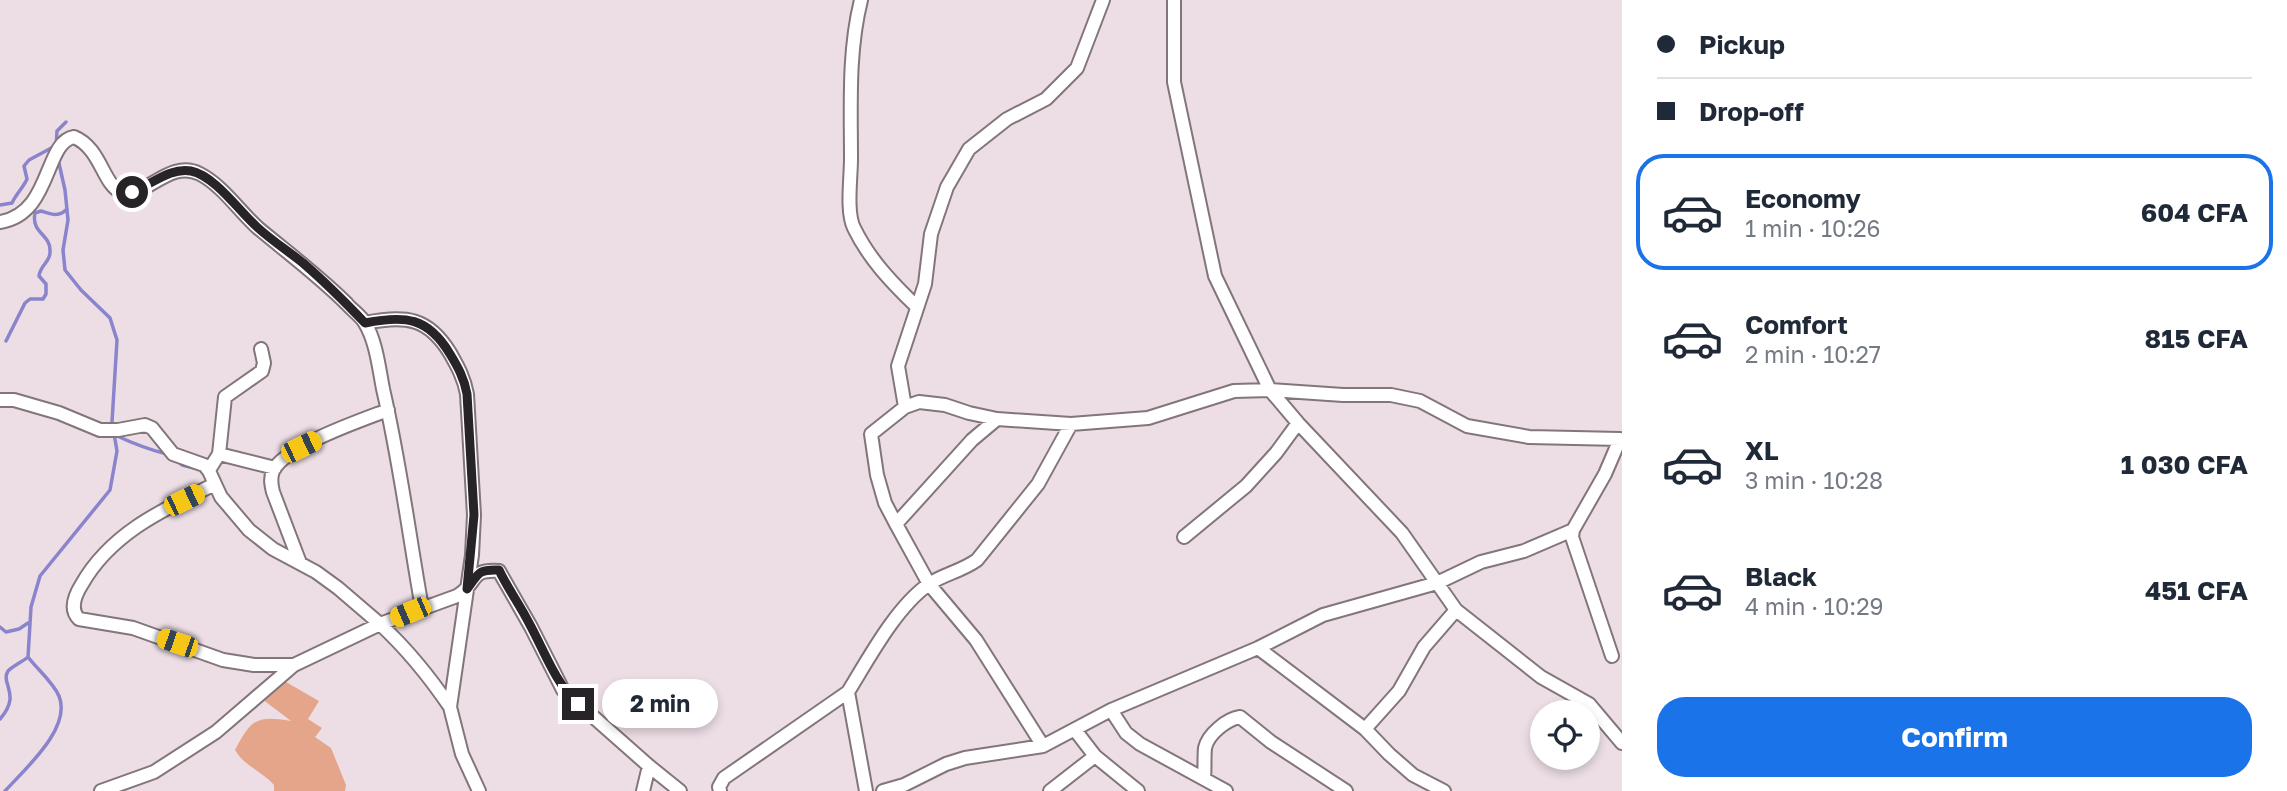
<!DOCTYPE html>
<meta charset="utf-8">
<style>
:root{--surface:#fff;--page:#f6f6f7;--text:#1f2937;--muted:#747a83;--line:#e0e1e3;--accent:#1a73e8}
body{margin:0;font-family:"Golos Text",sans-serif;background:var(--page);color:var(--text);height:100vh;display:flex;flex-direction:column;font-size:26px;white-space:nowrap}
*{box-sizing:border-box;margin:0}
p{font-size:23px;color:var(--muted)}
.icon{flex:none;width:38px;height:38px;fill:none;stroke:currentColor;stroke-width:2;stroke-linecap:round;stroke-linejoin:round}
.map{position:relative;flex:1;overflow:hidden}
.sheet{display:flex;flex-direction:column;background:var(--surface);width:665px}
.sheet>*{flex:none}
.banner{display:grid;align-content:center;height:154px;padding:0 35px;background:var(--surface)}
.buttons{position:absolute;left:1530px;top:700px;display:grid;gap:14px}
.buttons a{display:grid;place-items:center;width:70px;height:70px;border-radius:50%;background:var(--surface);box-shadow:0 4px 10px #0003;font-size:35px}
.end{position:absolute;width:32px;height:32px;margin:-16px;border:9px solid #282326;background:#fff;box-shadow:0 0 0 4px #fff}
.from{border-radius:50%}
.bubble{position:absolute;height:49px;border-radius:24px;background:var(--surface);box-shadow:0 4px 10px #0003;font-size:23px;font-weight:700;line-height:49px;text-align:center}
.car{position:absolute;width:21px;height:42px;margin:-21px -10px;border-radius:9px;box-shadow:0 0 5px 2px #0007;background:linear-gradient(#f5c518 24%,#345 0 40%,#f5c518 0 76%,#345 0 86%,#f5c518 0)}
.banner b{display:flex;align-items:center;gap:24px;height:66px;font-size:26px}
.banner b+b{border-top:2px solid var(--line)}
.banner i{width:18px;height:18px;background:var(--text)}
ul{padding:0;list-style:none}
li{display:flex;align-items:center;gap:21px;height:116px;margin:0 14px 10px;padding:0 21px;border:4px solid transparent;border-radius:28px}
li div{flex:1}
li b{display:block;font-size:26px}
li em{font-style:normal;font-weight:700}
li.selected{border-color:var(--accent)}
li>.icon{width:63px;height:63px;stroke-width:1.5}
.action{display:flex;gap:14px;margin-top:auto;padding:14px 35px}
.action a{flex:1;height:80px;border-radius:28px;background:var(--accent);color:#fff;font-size:28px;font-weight:700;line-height:80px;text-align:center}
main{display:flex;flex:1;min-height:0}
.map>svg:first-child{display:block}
</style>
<main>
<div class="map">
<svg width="1622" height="791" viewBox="0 0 1622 791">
<rect width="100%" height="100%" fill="#eddee6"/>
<path fill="#e5a58b" d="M279,678L319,701L308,719L322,728L315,737L331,748L346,785L345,791H274V785C262,771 244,766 235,750C251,719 257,715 291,721L258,696Z"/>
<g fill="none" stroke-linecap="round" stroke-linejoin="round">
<path stroke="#8984cc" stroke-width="3.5" d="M56,148L57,131L66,122
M0,205L12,203C16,194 23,188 27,179L24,166L29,160L55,146
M6,341L25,303L30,299H43L46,294V284L39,276C40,265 51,262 50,250C50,234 31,233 35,213L41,211C51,214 58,218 67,209
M115,435C132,443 150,450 167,454
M176,460L182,465L198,469
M0,627L6,632L19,629L28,623
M0,719C22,694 0,684 8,671C13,666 22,662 28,657
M5,791C25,769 72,728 59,696C53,682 37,669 28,657L31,607L40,576L110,490L117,451L112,422L117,340L110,318L81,290L65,270L63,250L68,220L65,190L58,159"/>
<g stroke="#82757b" stroke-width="16">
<path id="street" d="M861,0C848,52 851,106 851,159C851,178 846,212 854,228C869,259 892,283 917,307
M1174,0V82L1215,276L1270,390L1298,423L1402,533L1456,610L1541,677L1589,704L1622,743
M0,222C52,214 44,142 74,137C101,148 103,185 121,192C145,200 169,158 200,174C223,186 239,211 258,228C288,253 319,276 347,304C352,310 361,316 365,323C376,341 379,368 383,389C400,462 409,535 422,608
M365,323C405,315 428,317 450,353C458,367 464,378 467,394L474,515L472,555L450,707L462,754L479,791
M0,400H14L59,413L100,430H118L145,425L152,428L173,454L204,465L209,471L221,497L249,530L273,549L316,572L338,588L380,624L457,596C479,583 468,569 499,571L531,627L563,690L649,766L643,791
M905,407L898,366L925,284L931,234L947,187L969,149L1007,119L1046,99L1077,68L1103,0
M997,419L969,413L945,405L919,402L905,407L871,434L877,475L885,503L896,524L929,584L976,640L1043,746
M219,454L275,468
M209,470L219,454L225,397L262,371L264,363L261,349
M215,484C164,509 111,533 82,584C75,595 69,609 79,619L133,628L223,660L254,665H294
M896,524L972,440L997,419L1071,424L1148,418L1234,391L1270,390L1343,395H1391L1420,401L1467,426L1529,437L1620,439L1605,474L1573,530L1572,537L1612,656
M1184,537L1246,486L1276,453L1298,423
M300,563L273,492C271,484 270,478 273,471C285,446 362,420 388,410
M1258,648L1365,729L1389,754L1413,775L1444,791
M1111,710L1126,733L1140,744L1226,791
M1365,729L1399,691L1424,647L1456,610
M1075,730L1095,756L1138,791
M649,766L680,791
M1204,778C1205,768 1204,757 1205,748C1208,734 1227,719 1240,717L1271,742L1346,791
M101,791L154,772L216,732L294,665L380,624C408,650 429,676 450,707
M720,791L719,787L724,778L848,692
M866,791L848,692C869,658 896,607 929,584C944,574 962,571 977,560L1038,484L1071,424
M883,791L904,785L946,764L965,758L1043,746L1111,710L1258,648L1323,615L1437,583L1481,562L1524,551L1573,530
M1050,791L1095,756"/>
</g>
<use href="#street" stroke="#fff" stroke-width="12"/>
</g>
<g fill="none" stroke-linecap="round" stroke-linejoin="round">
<path stroke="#282326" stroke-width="9" d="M132,192C151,185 170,167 191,171C215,176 239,211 257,227C271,240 288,251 303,263C325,282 345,302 365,323C405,315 428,317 450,354C458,367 464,378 467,394L474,515L467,589C479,573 478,569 499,570C508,589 520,605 529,623C545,652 554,681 578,704"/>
</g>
</svg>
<div class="buttons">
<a><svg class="icon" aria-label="locate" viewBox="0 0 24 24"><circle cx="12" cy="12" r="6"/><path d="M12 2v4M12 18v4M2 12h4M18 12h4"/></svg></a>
</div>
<i class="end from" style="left:132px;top:192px"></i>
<i class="end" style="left:578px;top:704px"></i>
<div class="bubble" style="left:602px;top:679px;width:116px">2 min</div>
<i class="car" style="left:301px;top:447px;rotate:64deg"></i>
<i class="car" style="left:184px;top:500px;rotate:64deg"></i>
<i class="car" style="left:410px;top:612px;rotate:247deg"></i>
<i class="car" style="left:177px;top:643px;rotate:289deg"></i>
</div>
<section class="sheet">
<div class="banner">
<b><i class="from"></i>Pickup</b>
<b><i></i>Drop-off</b>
</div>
<ul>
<li class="selected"><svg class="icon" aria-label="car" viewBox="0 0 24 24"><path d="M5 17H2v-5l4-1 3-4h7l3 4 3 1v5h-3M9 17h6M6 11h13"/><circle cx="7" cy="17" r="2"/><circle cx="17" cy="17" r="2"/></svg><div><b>Economy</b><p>1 min · 10:26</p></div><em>604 CFA</em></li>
<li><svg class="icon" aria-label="car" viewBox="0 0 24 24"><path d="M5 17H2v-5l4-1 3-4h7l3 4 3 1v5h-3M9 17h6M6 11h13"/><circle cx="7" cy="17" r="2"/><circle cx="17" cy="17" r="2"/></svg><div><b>Comfort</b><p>2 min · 10:27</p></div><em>815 CFA</em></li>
<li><svg class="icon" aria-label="car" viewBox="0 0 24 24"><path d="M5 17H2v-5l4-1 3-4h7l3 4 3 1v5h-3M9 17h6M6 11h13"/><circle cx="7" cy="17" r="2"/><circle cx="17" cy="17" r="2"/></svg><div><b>XL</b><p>3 min · 10:28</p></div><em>1 030 CFA</em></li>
<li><svg class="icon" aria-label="car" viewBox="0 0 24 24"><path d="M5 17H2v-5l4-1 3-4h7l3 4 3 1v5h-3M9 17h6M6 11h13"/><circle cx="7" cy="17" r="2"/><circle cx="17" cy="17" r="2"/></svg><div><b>Black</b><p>4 min · 10:29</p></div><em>451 CFA</em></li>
</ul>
<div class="action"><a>Confirm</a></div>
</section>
</main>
